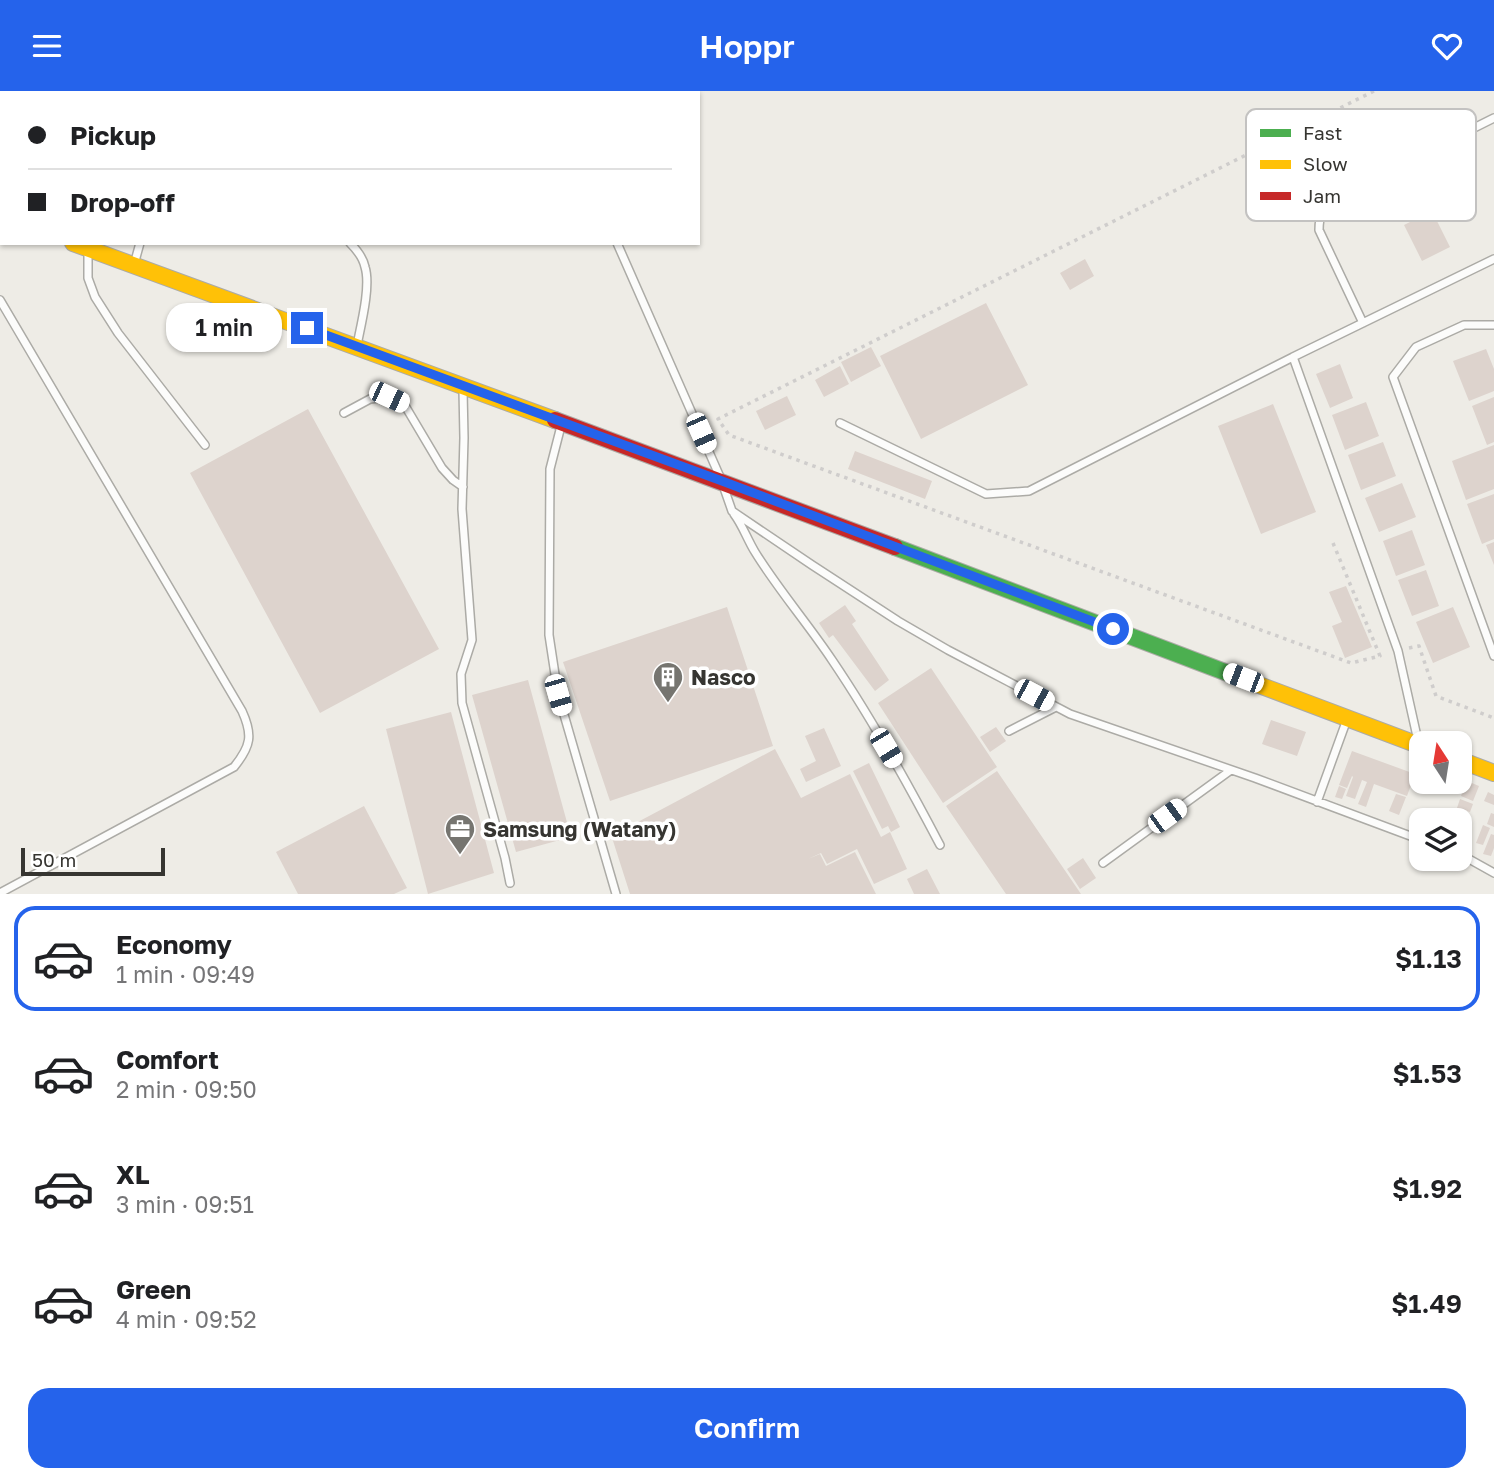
<!DOCTYPE html>
<meta charset="utf-8">
<style>
:root{--surface:#fff;--page:#f2f2f2;--text:#202124;--muted:#757577;--line:#e0e0e0;--accent:#2563eb}
body{margin:0;font-family:"Golos Text",sans-serif;background:var(--page);color:var(--text);height:100vh;display:flex;flex-direction:column;font-size:26px;white-space:nowrap}
*{box-sizing:border-box;margin:0}
p{font-size:23px;color:var(--muted)}
.icon{flex:none;width:38px;height:38px;fill:none;stroke:currentColor;stroke-width:2;stroke-linecap:round;stroke-linejoin:round}
.map{position:relative;height:803px;overflow:hidden}
.drawer{display:flex;flex-direction:column;background:var(--surface);flex:1}
.drawer>*{flex:none}
.guide{position:absolute;left:0px;top:0px;width:700px;height:154px;box-shadow:0 2px 5px #0004;display:grid;align-content:center;height:154px;padding:0 28px;background:var(--surface)}
.needle{width:46px;rotate:348deg}
.tools{position:absolute;left:1409px;top:640px;display:grid;gap:14px}
.tools a{display:grid;place-items:center;width:63px;height:63px;border-radius:14px;background:var(--surface);box-shadow:0 2px 5px #0004;font-size:35px}
.scale{position:absolute;left:21px;bottom:18px;width:144px;box-sizing:border-box;padding-left:7px;border:4px solid #363531;border-top:0;font-size:19px;line-height:24px;white-space:nowrap;color:#363531;-webkit-text-stroke:5px #fff;paint-order:stroke}
.end{position:absolute;width:32px;height:32px;margin:-16px;border:9px solid #2563eb;background:#fff;box-shadow:0 0 0 4px #fff}
.from{border-radius:50%}
.bubble{position:absolute;height:49px;border-radius:21px;background:var(--surface);box-shadow:0 2px 5px #0004;font-size:23px;font-weight:600;line-height:49px;text-align:center}
.car{position:absolute;width:21px;height:42px;margin:-21px -10px;border-radius:9px;box-shadow:0 0 5px 2px #0007;background:linear-gradient(#fff 24%,#345 0 40%,#fff 0 76%,#345 0 86%,#fff 0)}
.guide b{display:flex;align-items:center;gap:24px;height:66px;font-size:26px}
.guide b+b{border-top:2px solid var(--line)}
.guide i{width:18px;height:18px;background:var(--text)}
ul{padding:12px 0 0;list-style:none}
li{display:flex;align-items:center;gap:21px;height:105px;margin:0 14px 10px;padding:0 14px;border:4px solid transparent;border-radius:21px}
li div{flex:1}
li b{display:block;font-size:26px}
li em{font-style:normal;font-weight:600}
li.active{border-color:var(--accent)}
li>.icon{width:63px;height:63px;stroke-width:1.5}
.cta{display:flex;gap:14px;margin-top:auto;padding:14px 28px}
.cta a{flex:1;height:80px;border-radius:21px;background:var(--accent);color:#fff;font-size:28px;font-weight:600;line-height:80px;text-align:center}
header{display:flex;justify-content:space-between;align-items:center;height:91px;padding:0 28px;background:var(--accent);color:#fff;font-size:32px;font-weight:600}
.map>svg:first-child{display:block}
</style>
<header><svg class="icon" aria-label="menu" viewBox="0 0 24 24"><path d="M4 6h16M4 12h16M4 18h16"/></svg>Hoppr<svg class="icon" aria-label="heart" viewBox="0 0 24 24"><path d="M12 20l-8-8c-3-5 5-10 8-4 3-6 11-1 8 4z"/></svg></header>
<div class="map">
<svg width="1494" height="803" viewBox="0 0 1494 803">
<rect width="100%" height="100%" fill="#eeece6"/>
<path fill="#ddd3cd" d="M1432,120L1450,156L1422,170L1404,134Z
M1085,168L1094,185L1070,199L1060,182Z
M986,212L1028,294L921,348L880,265Z
M871,256L881,275L851,291L841,271Z
M1486,258L1494,278V300L1469,310L1453,270Z
M1340,273L1353,307L1330,317L1316,283Z
M840,275L849,293L824,306L815,289Z
M787,305L796,324L765,339L756,320Z
M1494,306V351L1487,354L1472,315Z
M1366,311L1379,345L1345,359L1332,324Z
M1273,313L1316,421L1261,443L1218,335Z
M308,318L439,558L320,622L190,382Z
M1383,351L1396,385L1361,399L1348,364Z
M1494,354V398L1466,409L1452,370Z
M855,360L932,390L925,408L848,378Z
M1402,392L1416,426L1379,441L1365,407Z
M1494,403V448L1482,453L1467,413Z
M1412,439L1425,474L1396,485L1383,450Z
M1494,451V474L1486,454Z
M1426,479L1439,515L1412,525L1398,489Z
M1346,495L1372,556L1345,567L1332,535L1342,531L1329,501Z
M845,514L856,530L852,533L889,589L875,600L833,544L829,547L819,532Z
M727,516L773,655L610,710L563,571Z
M1453,516L1470,556L1433,572L1416,531Z
M931,577L997,676L943,712L878,612Z
M528,589L571,746L516,761L472,604Z
M451,621L494,782L428,803L386,638Z
M1271,629L1306,641L1297,665L1262,653Z
M996,636L1006,650L990,661L980,646Z
M824,637L841,675L806,691L800,678L816,670L805,645Z
M775,658L801,707L850,683L881,746L890,741L907,778L874,793L857,758L827,773L821,762L808,768L820,763L826,775L855,761L876,803H630L607,731L634,733Z
M1352,660L1415,683L1407,705L1374,693L1366,716L1358,713L1367,691L1362,689L1355,708L1346,705L1353,686L1352,685L1347,697L1339,694Z
M869,672L900,736L891,741L888,735L882,738L853,680Z
M997,680L1081,803H1006L946,715Z
M1467,690L1479,695L1473,710L1461,705Z
M1339,695L1346,698L1342,708L1335,706Z
M1488,701L1494,704V714L1484,710Z
M1396,703L1406,706L1399,724L1389,720Z
M1460,708L1473,713L1470,721L1457,717Z
M364,715L407,797L394,803H298L276,761Z
M1491,722L1494,723V736L1487,733Z
M1483,734L1490,737L1483,754L1476,752Z
M1491,743L1494,744V757L1491,765L1483,763Z
M1083,767L1096,787L1080,798L1067,778Z
M927,778L940,803H914L907,788Z"/>
<g fill="none" stroke-linecap="round" stroke-linejoin="round">
<g stroke="#acaba6" stroke-width="10">
<path id="lane" d="M40,0L41,2
M124,0L125,2
M252,0L253,2
M551,0V2
M350,152C357,159 363,166 365,176C371,195 361,234 357,254
M617,152L720,386
M88,161V187L95,206L118,242L205,354
M135,170L140,152
M0,209L242,620C253,644 251,655 234,676L0,802
M1363,232L1319,139C1319,124 1323,115 1336,106L1494,27
M1494,234H1464L1416,256L1393,286L1494,565
M1293,266L1494,168
M463,299L464,347L462,418L472,549L461,583L462,612L505,767L510,792
M344,322L370,308L389,306L404,313L442,377L453,389L463,396
M840,332L986,403L1029,400L1293,266L1398,560L1418,650
M561,335L550,378L549,544L558,603L616,803
M724,397L732,420L812,474L898,530L948,559L1070,623L1255,687L1421,749
M734,423C743,435 747,448 755,461C777,497 808,533 832,569C872,628 907,691 940,754
M1009,640L1056,616
M1317,711L1346,631
M1460,763L1494,782
M1103,772L1231,679"/>
</g>
<g stroke="#acaba6" stroke-width="18">
<path id="fast" d="M895,456L1238,586"/>
</g>
<g stroke="#acaba6" stroke-width="18">
<path id="slow" d="M0,125L2,126
M73,152L555,329
M1238,586L1421,655
M1460,669L1494,682"/>
</g>
<g stroke="#acaba6" stroke-width="18">
<path id="jam" d="M555,329L895,456"/>
</g>
<path stroke="#cfcdcc" stroke-width="3.5" stroke-dasharray="3.5 5" stroke-linecap="butt" d="M1333,452L1380,565L1351,572L729,344L718,328L1374,0
M1409,557L1419,555L1436,605L1494,627"/>
<use href="#lane" stroke="#fcfcfb" stroke-width="7"/>
<use href="#fast" stroke="#4caf50" stroke-width="16"/>
<use href="#slow" stroke="#ffc107" stroke-width="16"/>
<use href="#jam" stroke="#c62828" stroke-width="16"/>
</g>
<g fill="none" stroke-linecap="round" stroke-linejoin="round">
<path stroke="#2563eb" stroke-width="9" d="M307,237L722,390L1113,538"/>
</g>
<defs>
<g id="building-pin" transform="scale(1.575)"><path d="M0 17L-7.5 6A9.5 9.5 0 1 1 7.5 6Z" fill="#767570" stroke="#fff"/><path d="M-4-6H4V6H1V3H-1V6H-4ZM-2.5-4.3h1.7v1.8h-1.7ZM.8-4.3h1.7v1.8H.8ZM-2.5-1h1.7V.8h-1.7ZM.8-1h1.7V.8H.8Z" fill="#fff"/></g>
<g id="office-pin" transform="scale(1.575)"><path d="M0 17L-7.5 6A9.5 9.5 0 1 1 7.5 6Z" fill="#767570" stroke="#fff"/><path d="M-6-3h4V-5.5h4V-3h4V5H-6ZM-1-4.5V-3h2v-1.5ZM-6 0V1H6V0Z" fill="#fff"/></g>
</defs>
<g fill-rule="evenodd">
<use href="#building-pin" x="668" y="586"/>
<use href="#office-pin" x="460" y="738"/>
</g>
<g text-anchor="middle" dominant-baseline="central" stroke-width="7" stroke-linejoin="round" paint-order="stroke">
<g font-size="21" font-weight="bold" fill="#363531" stroke="#fff" text-anchor="start">
<text x="691" y="586">Nasco</text>
<text x="483" y="738">Samsung (Watany)</text>
</g>
</g>
<rect x="1246" y="18" width="230" height="112" rx="10" fill="#fff" stroke="#c3c2c1" stroke-width="2"/>
<rect x="1260" y="38" width="31" height="8" fill="#4caf50"/>
<rect x="1260" y="69" width="31" height="9" fill="#ffc107"/>
<rect x="1260" y="101" width="31" height="8" fill="#c62828"/>
<g font-size="19" fill="#363531">
<text x="1303" y="49">Fast</text>
<text x="1303" y="80">Slow</text>
<text x="1303" y="112">Jam</text>
</g>
</svg>
<div class="tools">
<a><svg class="needle" viewBox="-14 -14 28 28"><path d="M0-13l5 13h-10z" fill="#e53935"/><path d="M0 13l5-13h-10z" fill="#757577"/></svg></a>
<a><svg class="icon" aria-label="layers" viewBox="0 0 24 24"><path d="M12 4l9 5-9 5-9-5zM3 14l9 5 9-5"/></svg></a>
</div>
<div class="scale">50 m</div>
<i class="end from" style="left:1113px;top:538px"></i>
<i class="end" style="left:307px;top:237px"></i>
<div class="bubble" style="left:166px;top:212px;width:116px">1 min</div>
<i class="car" style="left:389px;top:306px;rotate:115deg"></i>
<i class="car" style="left:701px;top:342px;rotate:156deg"></i>
<i class="car" style="left:1243px;top:587px;rotate:291deg"></i>
<i class="car" style="left:558px;top:604px;rotate:164deg"></i>
<i class="car" style="left:1034px;top:604px;rotate:118deg"></i>
<i class="car" style="left:886px;top:657px;rotate:149deg"></i>
<i class="car" style="left:1167px;top:725px;rotate:54deg"></i>
<div class="guide">
<b><i class="from"></i>Pickup</b>
<b><i></i>Drop-off</b>
</div>
</div>
<section class="drawer">
<ul>
<li class="active"><svg class="icon" aria-label="car" viewBox="0 0 24 24"><path d="M5 17H2v-5l4-1 3-4h7l3 4 3 1v5h-3M9 17h6M6 11h13"/><circle cx="7" cy="17" r="2"/><circle cx="17" cy="17" r="2"/></svg><div><b>Economy</b><p>1 min · 09:49</p></div><em>$1.13</em></li>
<li><svg class="icon" aria-label="car" viewBox="0 0 24 24"><path d="M5 17H2v-5l4-1 3-4h7l3 4 3 1v5h-3M9 17h6M6 11h13"/><circle cx="7" cy="17" r="2"/><circle cx="17" cy="17" r="2"/></svg><div><b>Comfort</b><p>2 min · 09:50</p></div><em>$1.53</em></li>
<li><svg class="icon" aria-label="car" viewBox="0 0 24 24"><path d="M5 17H2v-5l4-1 3-4h7l3 4 3 1v5h-3M9 17h6M6 11h13"/><circle cx="7" cy="17" r="2"/><circle cx="17" cy="17" r="2"/></svg><div><b>XL</b><p>3 min · 09:51</p></div><em>$1.92</em></li>
<li><svg class="icon" aria-label="car" viewBox="0 0 24 24"><path d="M5 17H2v-5l4-1 3-4h7l3 4 3 1v5h-3M9 17h6M6 11h13"/><circle cx="7" cy="17" r="2"/><circle cx="17" cy="17" r="2"/></svg><div><b>Green</b><p>4 min · 09:52</p></div><em>$1.49</em></li>
</ul>
<div class="cta"><a>Confirm</a></div>
</section>
